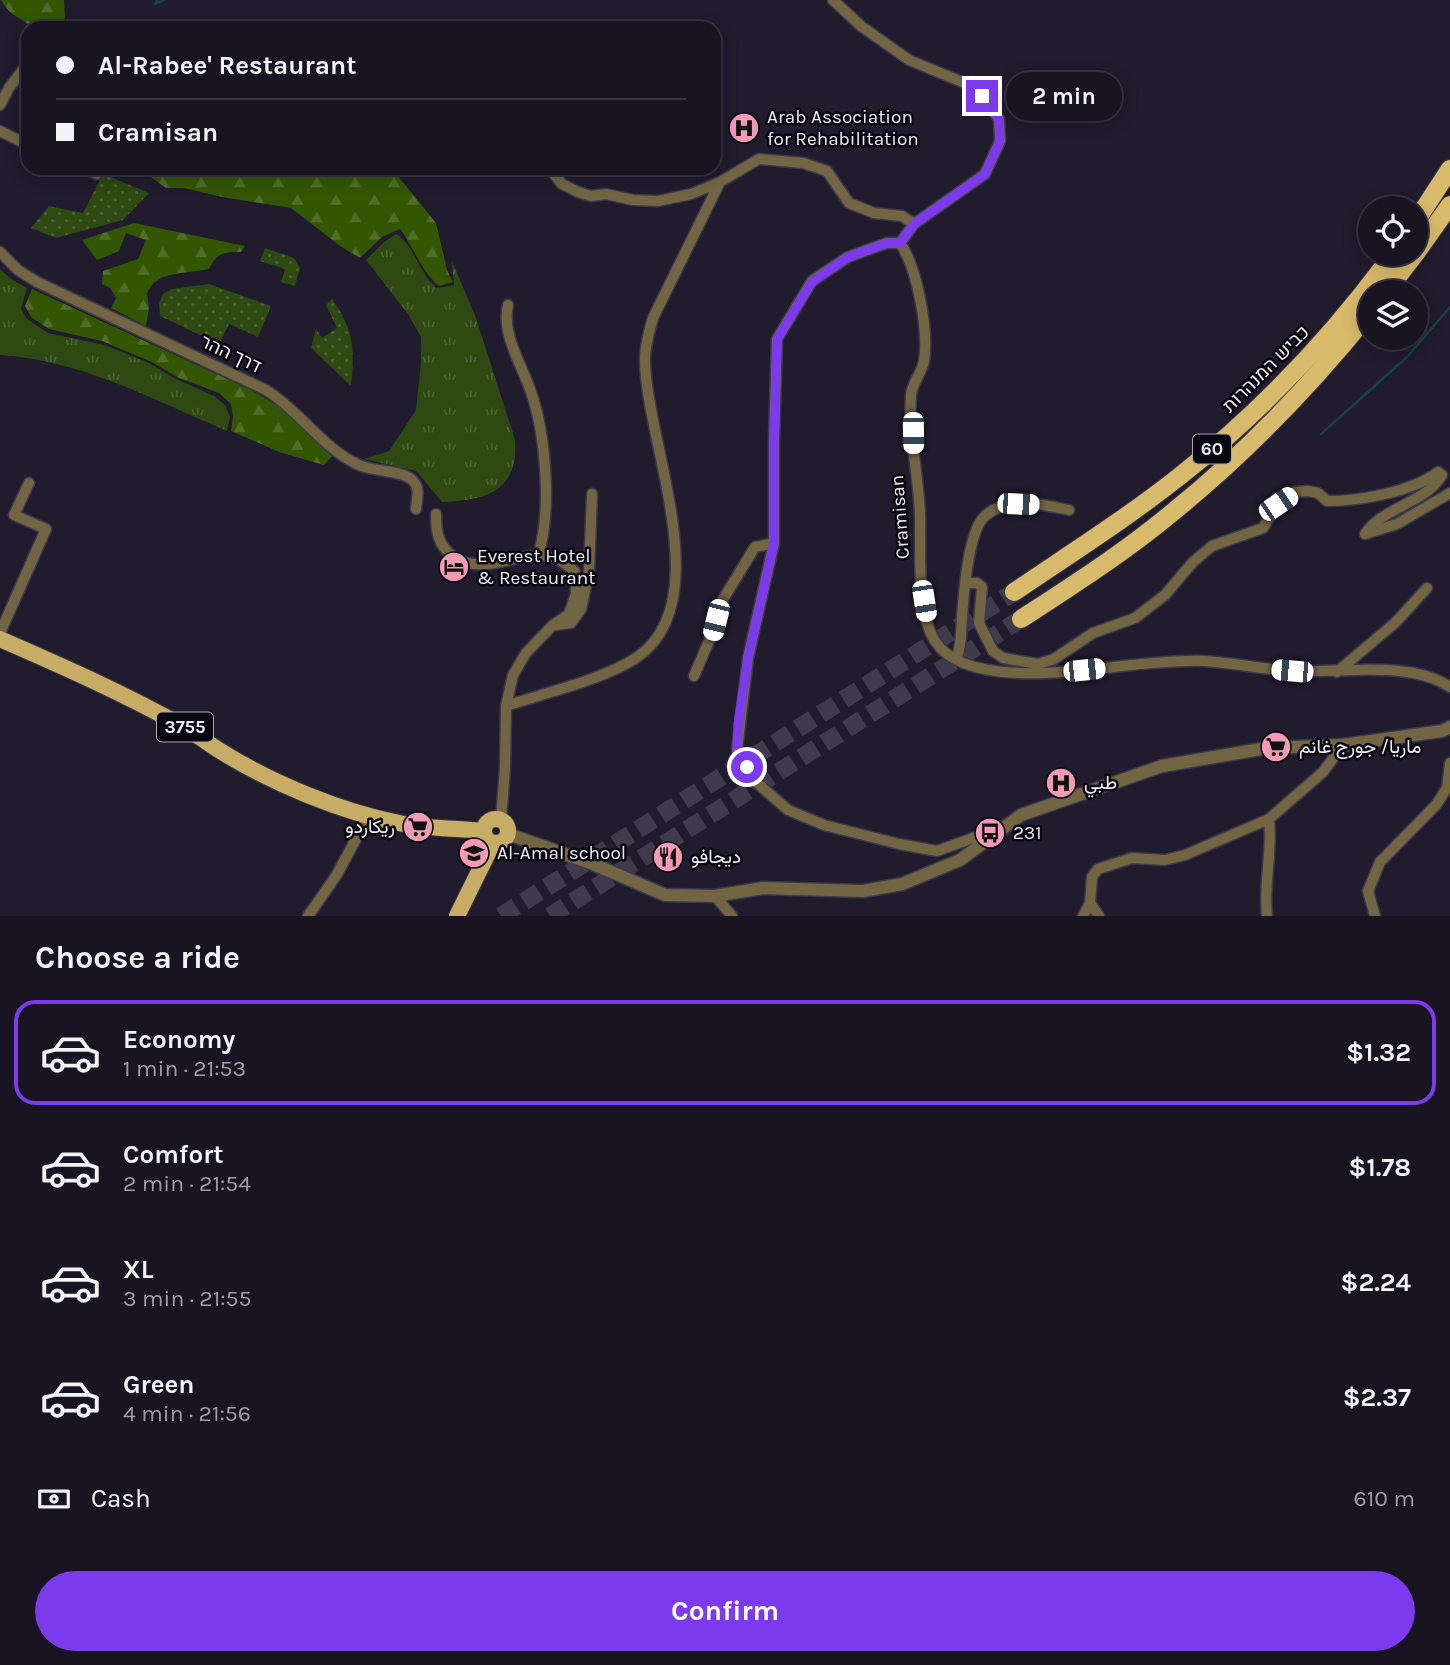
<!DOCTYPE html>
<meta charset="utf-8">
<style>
:root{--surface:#181422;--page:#211d2a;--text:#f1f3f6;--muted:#9f9ea5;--line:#363340;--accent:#7c3aed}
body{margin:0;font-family:Karla,Vazirmatn,Heebo,sans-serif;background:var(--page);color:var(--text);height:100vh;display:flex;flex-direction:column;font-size:26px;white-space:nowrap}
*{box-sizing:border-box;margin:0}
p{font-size:23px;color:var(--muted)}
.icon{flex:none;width:38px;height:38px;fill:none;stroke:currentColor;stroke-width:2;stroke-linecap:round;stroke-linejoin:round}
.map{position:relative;height:916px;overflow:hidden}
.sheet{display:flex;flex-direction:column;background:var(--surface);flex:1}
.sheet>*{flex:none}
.banner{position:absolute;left:21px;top:21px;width:700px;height:154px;border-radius:21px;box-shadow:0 4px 18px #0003,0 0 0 2px var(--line);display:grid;align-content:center;height:154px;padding:0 35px;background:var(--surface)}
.fabs{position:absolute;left:1358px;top:196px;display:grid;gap:14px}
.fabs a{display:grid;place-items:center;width:70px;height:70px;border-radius:50%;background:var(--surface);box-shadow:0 4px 18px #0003,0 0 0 2px var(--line);font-size:35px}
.end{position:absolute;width:32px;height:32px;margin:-16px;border:9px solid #7c3aed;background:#fff;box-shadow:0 0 0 4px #fff}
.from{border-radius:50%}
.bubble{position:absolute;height:49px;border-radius:24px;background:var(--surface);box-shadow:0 4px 18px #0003,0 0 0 2px var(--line);font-size:23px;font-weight:700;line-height:49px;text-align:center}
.car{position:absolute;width:21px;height:42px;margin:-21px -10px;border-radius:9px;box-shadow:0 0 5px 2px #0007;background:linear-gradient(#fff 24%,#345 0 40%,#fff 0 76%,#345 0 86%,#fff 0)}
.banner b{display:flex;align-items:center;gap:24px;height:66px;font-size:26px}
.banner b+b{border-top:2px solid var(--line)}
.banner i{width:18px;height:18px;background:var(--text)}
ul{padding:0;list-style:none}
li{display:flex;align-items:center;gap:21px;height:105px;margin:0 14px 10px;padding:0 21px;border:4px solid transparent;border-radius:21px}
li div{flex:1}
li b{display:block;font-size:26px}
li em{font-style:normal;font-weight:700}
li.selected{border-color:var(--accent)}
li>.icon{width:63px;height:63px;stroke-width:1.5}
h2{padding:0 35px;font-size:32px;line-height:84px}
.pay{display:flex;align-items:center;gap:18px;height:77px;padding:0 35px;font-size:26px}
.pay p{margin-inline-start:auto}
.button{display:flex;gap:14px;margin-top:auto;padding:14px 35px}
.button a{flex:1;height:80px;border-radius:42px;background:var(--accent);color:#fff;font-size:28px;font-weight:700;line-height:80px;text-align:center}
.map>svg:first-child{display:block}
</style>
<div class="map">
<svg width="1450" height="916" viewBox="0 0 1450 916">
<defs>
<pattern id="grass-tufts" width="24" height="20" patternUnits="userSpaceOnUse" patternTransform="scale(1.75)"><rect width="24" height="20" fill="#2e4911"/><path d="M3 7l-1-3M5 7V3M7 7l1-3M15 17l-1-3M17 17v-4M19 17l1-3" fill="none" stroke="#4d6334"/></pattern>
<pattern id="forest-firs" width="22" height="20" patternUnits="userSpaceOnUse" patternTransform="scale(1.75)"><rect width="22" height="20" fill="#335603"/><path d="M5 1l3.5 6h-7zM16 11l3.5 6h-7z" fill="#516e28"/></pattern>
<pattern id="park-dots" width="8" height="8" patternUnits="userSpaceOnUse" patternTransform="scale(1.75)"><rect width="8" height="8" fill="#2e4911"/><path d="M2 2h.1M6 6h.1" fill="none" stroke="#4d6334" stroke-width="1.8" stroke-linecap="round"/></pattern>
</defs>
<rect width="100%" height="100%" fill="#201b2d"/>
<path fill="url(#grass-tufts)" d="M396,234C416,246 418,274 437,288L454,285L452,261L476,318L515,440C519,491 486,501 442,502L416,471L364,459L389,451L416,410L421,362V337L408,314L366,260L384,242Z
M0,269L11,279L27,288L21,309L27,319L48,333L105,345L149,363L176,379L214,396L225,405L230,417L227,431C154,400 81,360 0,355Z"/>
<path fill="url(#forest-firs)" d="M1,0H64L65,17L61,28H32C18,14 13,20 1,0Z
M146,168H394L398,176L436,223L447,270L453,282L439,286C421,271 414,248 400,229L382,237L360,258L340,246L291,208L222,197L184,188H166L152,178Z
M134,223L245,246L241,252C223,252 217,253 209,269C187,274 155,270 147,294L149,308L146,326L111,308L116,298L110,288L102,284L103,271L138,259L146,240L126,233L119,251L97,260L82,240Z
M32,289L251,390L300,419L335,453L324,465L279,452L231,431L233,417L231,404L219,393L177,377L152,362L102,341L49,329L31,317L25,306Z"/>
<path fill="url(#park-dots)" d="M103,174L149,193L123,220L56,238L31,228L49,206L83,213Z
M265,248L294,258L300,268L295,286L281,282L285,269L260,261Z
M209,284L271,306L258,337L229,324L219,344L160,316L159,303L163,294L172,289Z
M332,299C354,330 355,349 351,386L311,348L316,329L322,338L337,328L326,305Z"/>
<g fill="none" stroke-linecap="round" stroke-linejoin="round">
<path stroke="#1a4145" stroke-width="2.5" d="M157,0L155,4L164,0
M1321,434L1407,357L1450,307"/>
<path stroke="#3f3a4c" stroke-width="18" stroke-dasharray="18 9" stroke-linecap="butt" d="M501,916L1014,592
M550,916L1021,619"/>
<g stroke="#3d384a" stroke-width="13">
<path id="minor" d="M833,0L861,26L909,60L967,84L982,96L999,119L1000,141L985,174L914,224L900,243C917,267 929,331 924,361C922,373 912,383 911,395C908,436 919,476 920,516C921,550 916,612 935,641C966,690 1083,670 1131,665C1155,663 1181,660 1205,661C1235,663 1265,670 1295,671C1342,673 1409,660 1450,687
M0,105L9,88L28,63
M0,131L28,145
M83,168L97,174
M549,168L562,184L578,192L591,196L606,194L633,200L658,201L691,194L720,182L759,159L803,163L827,171L849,203L874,213L902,216L914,224
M900,243H887L848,257L812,281L777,339L774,441V543L748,658L737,750L757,783L788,810L824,825L899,844L937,851L998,829
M0,252L18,270L37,282L266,390C300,411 323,449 359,465C374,472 400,470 411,479C421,487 417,497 416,509
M508,305C501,334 522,365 531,392C546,436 552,511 538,556
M436,514C436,532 438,546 454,557C485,577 519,549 552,557C561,560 568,565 575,572L576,594L569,614L553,625L526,653L513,675L506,706L505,768L501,820
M966,583H977L982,587L979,623L993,651L1003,658L1038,664L1054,659L1093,633L1135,618L1165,595L1193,562L1212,546L1263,528L1278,504L1295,492L1308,491L1318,493L1327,501C1360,501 1412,492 1438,472L1442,475C1426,503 1383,507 1365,534L1397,524L1450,493
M556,625L571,623L581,609L589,572L592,494
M0,633L46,529L14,515L29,483
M956,659C962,646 961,630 962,616C964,593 968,531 985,516C1005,497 1044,504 1069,510
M1337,672L1396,622L1427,588
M694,676L712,634L719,606L755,547L774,543
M506,706C547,692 600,681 636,658C720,603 645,440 645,359C645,345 649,332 653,318L720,182
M715,896L732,916
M1090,903L1099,916
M308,916L336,876L369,815
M1083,916L1090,903L1092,877L1098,869L1132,858L1165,860L1185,855L1269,819L1323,772L1343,745
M1267,916C1263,884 1273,851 1269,819
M1375,916L1368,891L1380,862L1436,805L1447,788L1450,763"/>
</g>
<g stroke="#3d384a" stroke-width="15">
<path id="tertiary" d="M508,834L593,864L665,895L715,896L763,888L863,891L902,884L960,860L1021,815L1162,766L1267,748L1343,745L1442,731L1450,727"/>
</g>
<g stroke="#3d384a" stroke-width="18">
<path id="primary" d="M0,639C62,666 123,693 182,726C196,733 208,744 222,752C272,783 341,812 399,823C426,829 456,828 483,831
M484 831a12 12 0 1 1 24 0a12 12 0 1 1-24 0Z
M457,916L493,843"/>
</g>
<g stroke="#3d384a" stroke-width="20">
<path id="trunk" d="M1416,221L1450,169
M1416,253L1450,205
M1386,292L1415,254
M1014,592C1070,554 1127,518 1180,476C1261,412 1332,337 1393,254
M1021,619C1073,585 1125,552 1173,512C1246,453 1311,385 1370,312"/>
</g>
<use href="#minor" stroke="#726544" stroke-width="10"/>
<use href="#tertiary" stroke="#726544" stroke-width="12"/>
<use href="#primary" stroke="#c7ac66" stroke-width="16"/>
<use href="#trunk" stroke="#d8ba6c" stroke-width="18"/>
</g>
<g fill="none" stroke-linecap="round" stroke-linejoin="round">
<path stroke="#7c3aed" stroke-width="9" d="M747,767L737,750L738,723L748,658L774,543V441L777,339L812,282L848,257L887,243H900L914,224L985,174L1000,141L999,119L982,96"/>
</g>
<defs>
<g id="hospital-disc" transform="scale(1.575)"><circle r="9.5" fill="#f09ab5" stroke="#09070f"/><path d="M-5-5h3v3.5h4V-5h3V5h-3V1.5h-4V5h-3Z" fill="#111"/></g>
<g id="hotel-disc" transform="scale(1.575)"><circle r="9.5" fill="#f09ab5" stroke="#09070f"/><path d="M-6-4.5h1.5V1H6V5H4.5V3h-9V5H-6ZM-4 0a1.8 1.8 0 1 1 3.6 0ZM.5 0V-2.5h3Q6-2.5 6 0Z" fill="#111"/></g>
<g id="supermarket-disc" transform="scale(1.575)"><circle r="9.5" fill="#f09ab5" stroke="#09070f"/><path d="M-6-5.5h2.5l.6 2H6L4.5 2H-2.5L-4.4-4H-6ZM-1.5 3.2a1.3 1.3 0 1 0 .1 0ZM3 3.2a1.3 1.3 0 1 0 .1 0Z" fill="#111"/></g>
<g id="bus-disc" transform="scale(1.575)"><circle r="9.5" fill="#f09ab5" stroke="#09070f"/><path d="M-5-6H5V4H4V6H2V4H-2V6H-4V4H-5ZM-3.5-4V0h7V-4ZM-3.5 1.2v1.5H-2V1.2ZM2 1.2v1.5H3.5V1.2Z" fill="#111"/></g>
<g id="school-disc" transform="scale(1.575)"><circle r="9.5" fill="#f09ab5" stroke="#09070f"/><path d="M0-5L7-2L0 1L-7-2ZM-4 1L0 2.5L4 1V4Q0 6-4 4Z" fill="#111"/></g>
<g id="restaurant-disc" transform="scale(1.575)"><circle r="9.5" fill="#f09ab5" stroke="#09070f"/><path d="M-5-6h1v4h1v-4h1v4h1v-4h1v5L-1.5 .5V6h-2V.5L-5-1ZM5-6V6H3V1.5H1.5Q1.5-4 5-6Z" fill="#111"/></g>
</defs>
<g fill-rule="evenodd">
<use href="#hospital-disc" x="744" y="128"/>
<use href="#hotel-disc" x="454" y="567"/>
<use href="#supermarket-disc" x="1276" y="747"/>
<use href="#hospital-disc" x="1061" y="783"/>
<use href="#supermarket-disc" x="418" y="827"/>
<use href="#bus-disc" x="990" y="833"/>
<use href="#school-disc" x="474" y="853"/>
<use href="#restaurant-disc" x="668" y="857"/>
</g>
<g text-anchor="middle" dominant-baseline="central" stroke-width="5" stroke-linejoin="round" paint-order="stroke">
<g fill="#09070f" stroke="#aaa7b3" stroke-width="2">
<rect x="1193" y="434.5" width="38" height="29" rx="5"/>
<rect x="157" y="712.5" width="56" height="29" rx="5"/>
</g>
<g font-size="18" font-weight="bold" fill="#efecf9">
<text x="1212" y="449">60</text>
<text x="185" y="727">3755</text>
</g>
<g font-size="19" fill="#efecf9" stroke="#09070f" text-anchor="start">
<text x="767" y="117">Arab Association<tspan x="767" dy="22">for Rehabilitation</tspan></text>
<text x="477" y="556">Everest Hotel<tspan x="477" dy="22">&amp; Restaurant</tspan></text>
<text x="1299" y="747">ماريا/ جورج غانم</text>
<text x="1084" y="783">طبي</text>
<text x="395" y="827" text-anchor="end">ريكاردو</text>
<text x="1013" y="833">231</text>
<text x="497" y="853">Al-Amal school</text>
<text x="691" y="857">ديجافو</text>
</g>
<g font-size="19" fill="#efecf9" stroke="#09070f">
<text transform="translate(231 354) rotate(25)">דרך ההר</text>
<text transform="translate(1266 369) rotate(-45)">כביש המנהרות</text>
<text transform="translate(900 517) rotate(-94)">Cramisan</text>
</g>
</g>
</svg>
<div class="fabs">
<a><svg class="icon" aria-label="locate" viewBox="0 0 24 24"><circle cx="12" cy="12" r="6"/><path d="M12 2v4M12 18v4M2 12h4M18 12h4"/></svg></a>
<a><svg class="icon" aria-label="layers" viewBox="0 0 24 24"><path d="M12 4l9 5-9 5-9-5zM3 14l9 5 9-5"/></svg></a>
</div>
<i class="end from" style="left:747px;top:767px"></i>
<i class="end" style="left:982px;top:96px"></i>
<div class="bubble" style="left:1006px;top:72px;width:116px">2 min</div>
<i class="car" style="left:913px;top:433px;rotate:179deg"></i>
<i class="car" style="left:1018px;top:504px;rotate:92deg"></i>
<i class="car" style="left:1278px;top:504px;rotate:56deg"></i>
<i class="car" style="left:924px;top:601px;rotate:171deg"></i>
<i class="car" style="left:716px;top:620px;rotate:194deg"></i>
<i class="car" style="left:1084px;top:670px;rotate:84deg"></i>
<i class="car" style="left:1292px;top:671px;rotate:275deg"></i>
<div class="banner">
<b><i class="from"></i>Al-Rabee' Restaurant</b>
<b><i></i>Cramisan</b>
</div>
</div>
<section class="sheet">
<h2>Choose a ride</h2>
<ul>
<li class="selected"><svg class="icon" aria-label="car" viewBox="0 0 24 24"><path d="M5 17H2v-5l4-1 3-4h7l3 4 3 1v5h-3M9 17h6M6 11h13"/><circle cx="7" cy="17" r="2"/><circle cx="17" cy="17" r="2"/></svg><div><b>Economy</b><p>1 min · 21:53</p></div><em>$1.32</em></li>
<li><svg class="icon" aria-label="car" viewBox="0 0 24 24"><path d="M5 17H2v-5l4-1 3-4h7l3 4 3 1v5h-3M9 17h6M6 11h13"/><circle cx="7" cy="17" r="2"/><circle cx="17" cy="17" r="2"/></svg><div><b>Comfort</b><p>2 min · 21:54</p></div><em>$1.78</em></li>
<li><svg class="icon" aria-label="car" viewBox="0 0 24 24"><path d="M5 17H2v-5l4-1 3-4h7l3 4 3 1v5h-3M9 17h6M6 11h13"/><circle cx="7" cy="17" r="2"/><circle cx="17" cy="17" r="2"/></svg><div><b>XL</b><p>3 min · 21:55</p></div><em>$2.24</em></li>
<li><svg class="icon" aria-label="car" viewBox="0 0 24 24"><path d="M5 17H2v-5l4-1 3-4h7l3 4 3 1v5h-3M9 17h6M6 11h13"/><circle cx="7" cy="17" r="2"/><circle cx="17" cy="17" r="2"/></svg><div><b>Green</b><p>4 min · 21:56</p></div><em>$2.37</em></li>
</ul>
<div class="pay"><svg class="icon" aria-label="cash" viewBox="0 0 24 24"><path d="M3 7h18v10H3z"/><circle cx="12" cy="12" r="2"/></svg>Cash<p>610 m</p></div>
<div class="button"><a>Confirm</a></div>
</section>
